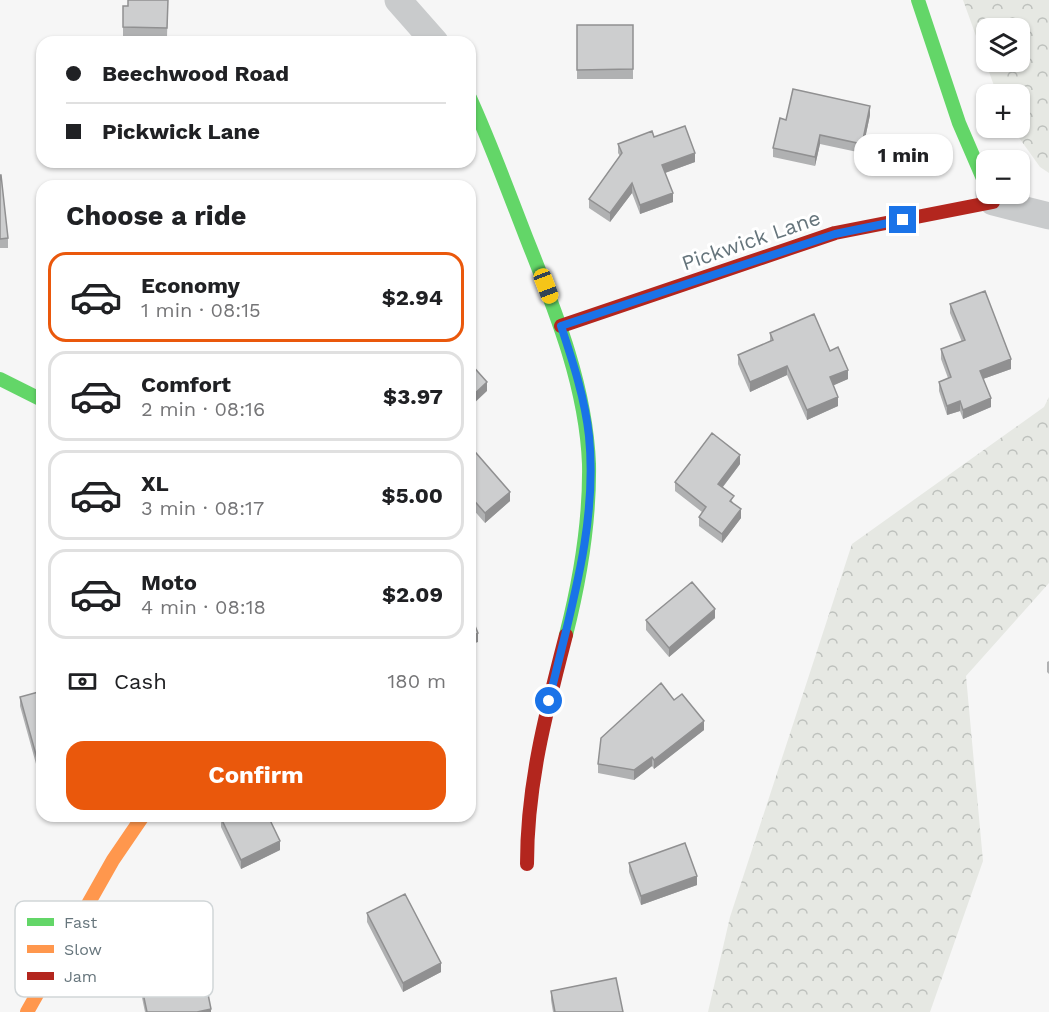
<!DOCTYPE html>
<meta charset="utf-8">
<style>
:root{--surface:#fff;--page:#f2f2f2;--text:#202124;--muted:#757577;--line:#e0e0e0;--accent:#ea580c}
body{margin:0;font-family:"Work Sans",sans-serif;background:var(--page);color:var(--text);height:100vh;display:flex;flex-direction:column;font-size:22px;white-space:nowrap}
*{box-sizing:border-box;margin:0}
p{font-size:20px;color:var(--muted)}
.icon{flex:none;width:33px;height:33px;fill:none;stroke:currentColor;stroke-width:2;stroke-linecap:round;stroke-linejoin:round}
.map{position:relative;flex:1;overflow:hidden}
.details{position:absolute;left:36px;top:180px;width:440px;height:642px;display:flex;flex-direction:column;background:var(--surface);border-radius:18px;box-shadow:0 2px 4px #0004}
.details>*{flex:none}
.guide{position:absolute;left:36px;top:36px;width:440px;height:132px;border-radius:18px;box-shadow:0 2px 4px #0004;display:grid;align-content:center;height:132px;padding:0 30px;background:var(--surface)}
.buttons{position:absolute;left:976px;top:18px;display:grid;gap:12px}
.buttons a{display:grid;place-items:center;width:54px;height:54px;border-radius:12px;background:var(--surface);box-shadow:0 2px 4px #0004;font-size:30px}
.end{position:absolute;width:27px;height:27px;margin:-14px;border:8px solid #1a73e8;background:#fff;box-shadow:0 0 0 3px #fff}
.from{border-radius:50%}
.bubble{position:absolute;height:42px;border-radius:18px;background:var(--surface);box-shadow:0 2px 4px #0004;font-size:20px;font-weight:700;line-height:42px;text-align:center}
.car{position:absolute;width:18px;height:36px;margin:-18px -9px;border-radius:8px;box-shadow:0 0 4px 2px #0007;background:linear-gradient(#f5c518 24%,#345 0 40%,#f5c518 0 76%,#345 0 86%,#f5c518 0)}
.guide b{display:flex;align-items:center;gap:21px;height:57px;font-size:22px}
.guide b+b{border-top:2px solid var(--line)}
.guide i{width:15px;height:15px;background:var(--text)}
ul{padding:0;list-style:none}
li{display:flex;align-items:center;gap:18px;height:90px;margin:0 12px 9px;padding:0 18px;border:3px solid var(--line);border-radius:18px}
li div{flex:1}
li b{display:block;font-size:22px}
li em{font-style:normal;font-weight:700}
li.selected{border-color:var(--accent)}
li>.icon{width:54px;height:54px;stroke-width:1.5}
h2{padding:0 30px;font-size:27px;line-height:72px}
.pay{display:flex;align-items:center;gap:15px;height:66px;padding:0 30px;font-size:22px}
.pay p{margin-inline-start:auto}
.button{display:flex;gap:12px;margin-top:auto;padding:12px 30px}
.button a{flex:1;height:69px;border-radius:18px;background:var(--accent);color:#fff;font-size:24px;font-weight:700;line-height:69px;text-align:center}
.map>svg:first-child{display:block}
</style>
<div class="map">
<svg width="1049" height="1012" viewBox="0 0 1049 1012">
<defs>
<pattern id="forest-crowns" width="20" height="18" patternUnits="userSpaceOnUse" patternTransform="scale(1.5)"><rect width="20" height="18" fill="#e6e8e3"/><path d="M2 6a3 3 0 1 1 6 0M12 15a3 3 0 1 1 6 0" fill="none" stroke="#bec1bd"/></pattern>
</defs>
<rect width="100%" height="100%" fill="#f6f6f6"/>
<path fill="url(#forest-crowns)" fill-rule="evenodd" d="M963,0H1049V173L1040,167L1012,128H1020V94H997ZM987,28H1020V62H987Z
M1049,397V583L966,676L983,861L930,1012H708L730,917L852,544L1044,407Z"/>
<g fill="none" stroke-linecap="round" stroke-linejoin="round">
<path stroke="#c9cbcc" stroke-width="27" d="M398,0L435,42
M989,194L993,202L1049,216"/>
<path stroke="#63d668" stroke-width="14" d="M918,0L959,123L987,188
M470,98C491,144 508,191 526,237C555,310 586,385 589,464C590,522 580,580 566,635
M0,379L42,400"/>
<path stroke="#ff974d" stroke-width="14" d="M27,1012L113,860L143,816"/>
<path stroke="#b3261e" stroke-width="14" d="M561,326L835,233L993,202
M527,864C527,784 546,712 566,635"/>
</g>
<path fill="#b0b1b2" d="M168,0L167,37L123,36V27Z
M577,25H633V79H577Z
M870,115L862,153L820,144L815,166L773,157V148L786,120Z
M654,137L695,162L665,173L673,202L640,214L632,193L610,222L589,208V199L620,156L618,153V144Z
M0,175L8,238V248H0Z
M950,304L1011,369L983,379L991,407L963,419L960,411L947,415L939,391V382L948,378L941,359V349L962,342L950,313Z
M770,333L830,351L848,379L833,385L838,406L807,420L787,375L750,392L738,364V355L770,341Z
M470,446L510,501L485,523L471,507L470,508Z
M740,464L723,487L734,504L741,518L722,543L699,526V517L702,512L675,491V482Z
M715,618L669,657L646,630V620Z
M1049,661V674L1047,672V662Z
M42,691L38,771L20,706V697Z
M674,700L704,730L654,769L652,766L634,780L598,773V764Z
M221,818L280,850L241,869L221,827Z
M629,863L697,885L641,905L629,872Z
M367,913L441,972L403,992L367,922Z
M137,965L177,985L211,1012H145L137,974Z
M551,991L623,1012H553L551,1000Z"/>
<path fill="#909091" d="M870,106V115L862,153V144Z
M820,135V144L815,166V157Z
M695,153V162L662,174V165Z
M632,183V193L610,222V213Z
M673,193V202L640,214V205Z
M1011,359V369L980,380V371Z
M787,366V375L750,392V382Z
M848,370V379L830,387V377Z
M487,382V391L470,407V398Z
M838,397V406L807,420V410Z
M991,398V407L963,419V410Z
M960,401V411L947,415V406Z
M740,455V464L718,493V484Z
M510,492V501L485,523V513Z
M471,497V507L470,508V499Z
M741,509V518L722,543V534Z
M715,609V618L669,657V648Z
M478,633V642L470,645V636Z
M704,721V730L654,769V760Z
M652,757V766L634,780V770Z
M42,761V770L38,771V762Z
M280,841V850L241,869V860Z
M697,876V885L641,905V896Z
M441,963V972L403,992V983Z
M211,1009V1012H197Z"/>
<path fill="#cdcecf" stroke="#909091" stroke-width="1.5" d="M128,0H168L167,28L123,27V6H128Z
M577,25H633V69L577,70Z
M793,89L870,106L862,144L820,135L815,157L773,148L780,118L786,120Z
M685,126L695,153L662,165L673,193L640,205L632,183L610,213L589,199L622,153L618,144L652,131L654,137Z
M0,175H1L8,238L0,239Z
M985,291L1011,359L980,371L991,398L963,410L960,401L947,406L939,382L951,377L941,349L965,340L950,304Z
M814,314L830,351L838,347L848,370L830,377L838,397L807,410L787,366L750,382L738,355L773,340L770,333Z
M470,363L487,382L470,398Z
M712,433L740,455L718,484L734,496L730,501L741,509L722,534L699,517L706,507L675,482Z
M470,446L510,492L485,513L471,497L470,499Z
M692,582L715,609L669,648L646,620Z
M470,614L478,633L470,636Z
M661,683L674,700L682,694L704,721L654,760L652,757L634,770L598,764L601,738Z
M42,691V761L38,762L20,697Z
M225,816H268L280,841L241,860L221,818Z
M685,843L697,876L641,896L629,863Z
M405,894L441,963L403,983L367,913Z
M171,958L177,985L205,979L211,1009L197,1012H147L137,965Z
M616,978L623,1012H555L551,991Z"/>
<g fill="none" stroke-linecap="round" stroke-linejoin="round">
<path stroke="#1a73e8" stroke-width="8" d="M549,701C569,614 598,526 589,436C585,399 573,362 561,326L835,234L903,220"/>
</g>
<g text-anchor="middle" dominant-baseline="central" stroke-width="6" stroke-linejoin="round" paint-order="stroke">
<g font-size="21" fill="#66757c" stroke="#fff">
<text transform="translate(751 240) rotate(-19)">Pickwick Lane</text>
</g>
</g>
<rect x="15" y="901" width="198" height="96" rx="9" fill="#fff" stroke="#d1d6d8" stroke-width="1.5"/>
<rect x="27" y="918" width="27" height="8" fill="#63d668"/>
<rect x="27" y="945" width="27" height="8" fill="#ff974d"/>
<rect x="27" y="972" width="27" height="8" fill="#b3261e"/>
<g font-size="16" fill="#66757c">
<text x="64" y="928">Fast</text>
<text x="64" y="955">Slow</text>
<text x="64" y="982">Jam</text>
</g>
</svg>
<div class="buttons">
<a><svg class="icon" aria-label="layers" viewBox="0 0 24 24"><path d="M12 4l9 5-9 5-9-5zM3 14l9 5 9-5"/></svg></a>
<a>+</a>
<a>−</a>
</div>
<i class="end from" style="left:549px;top:701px"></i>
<i class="end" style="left:903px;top:220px"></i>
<div class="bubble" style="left:854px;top:134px;width:99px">1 min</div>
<i class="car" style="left:546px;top:286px;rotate:159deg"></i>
<div class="guide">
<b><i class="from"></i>Beechwood Road</b>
<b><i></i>Pickwick Lane</b>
</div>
<section class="details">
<h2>Choose a ride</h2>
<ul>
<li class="selected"><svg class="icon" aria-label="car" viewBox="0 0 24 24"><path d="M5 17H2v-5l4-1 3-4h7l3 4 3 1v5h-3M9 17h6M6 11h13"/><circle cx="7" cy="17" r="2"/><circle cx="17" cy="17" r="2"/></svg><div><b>Economy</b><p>1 min · 08:15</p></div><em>$2.94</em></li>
<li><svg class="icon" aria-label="car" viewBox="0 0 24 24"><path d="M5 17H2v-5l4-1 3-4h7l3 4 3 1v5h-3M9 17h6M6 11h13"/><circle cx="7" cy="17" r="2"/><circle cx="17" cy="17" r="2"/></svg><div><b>Comfort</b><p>2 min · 08:16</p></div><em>$3.97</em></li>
<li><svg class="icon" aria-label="car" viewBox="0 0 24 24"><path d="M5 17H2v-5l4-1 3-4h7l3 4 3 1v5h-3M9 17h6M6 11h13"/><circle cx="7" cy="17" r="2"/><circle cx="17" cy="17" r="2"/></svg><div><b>XL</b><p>3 min · 08:17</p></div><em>$5.00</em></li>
<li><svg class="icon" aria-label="car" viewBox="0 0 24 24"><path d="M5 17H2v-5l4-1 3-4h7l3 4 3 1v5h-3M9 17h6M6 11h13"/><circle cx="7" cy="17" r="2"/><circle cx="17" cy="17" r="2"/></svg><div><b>Moto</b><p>4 min · 08:18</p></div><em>$2.09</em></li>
</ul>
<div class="pay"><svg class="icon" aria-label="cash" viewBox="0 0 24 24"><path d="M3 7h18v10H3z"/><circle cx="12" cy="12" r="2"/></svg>Cash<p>180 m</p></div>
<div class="button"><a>Confirm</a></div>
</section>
</div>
